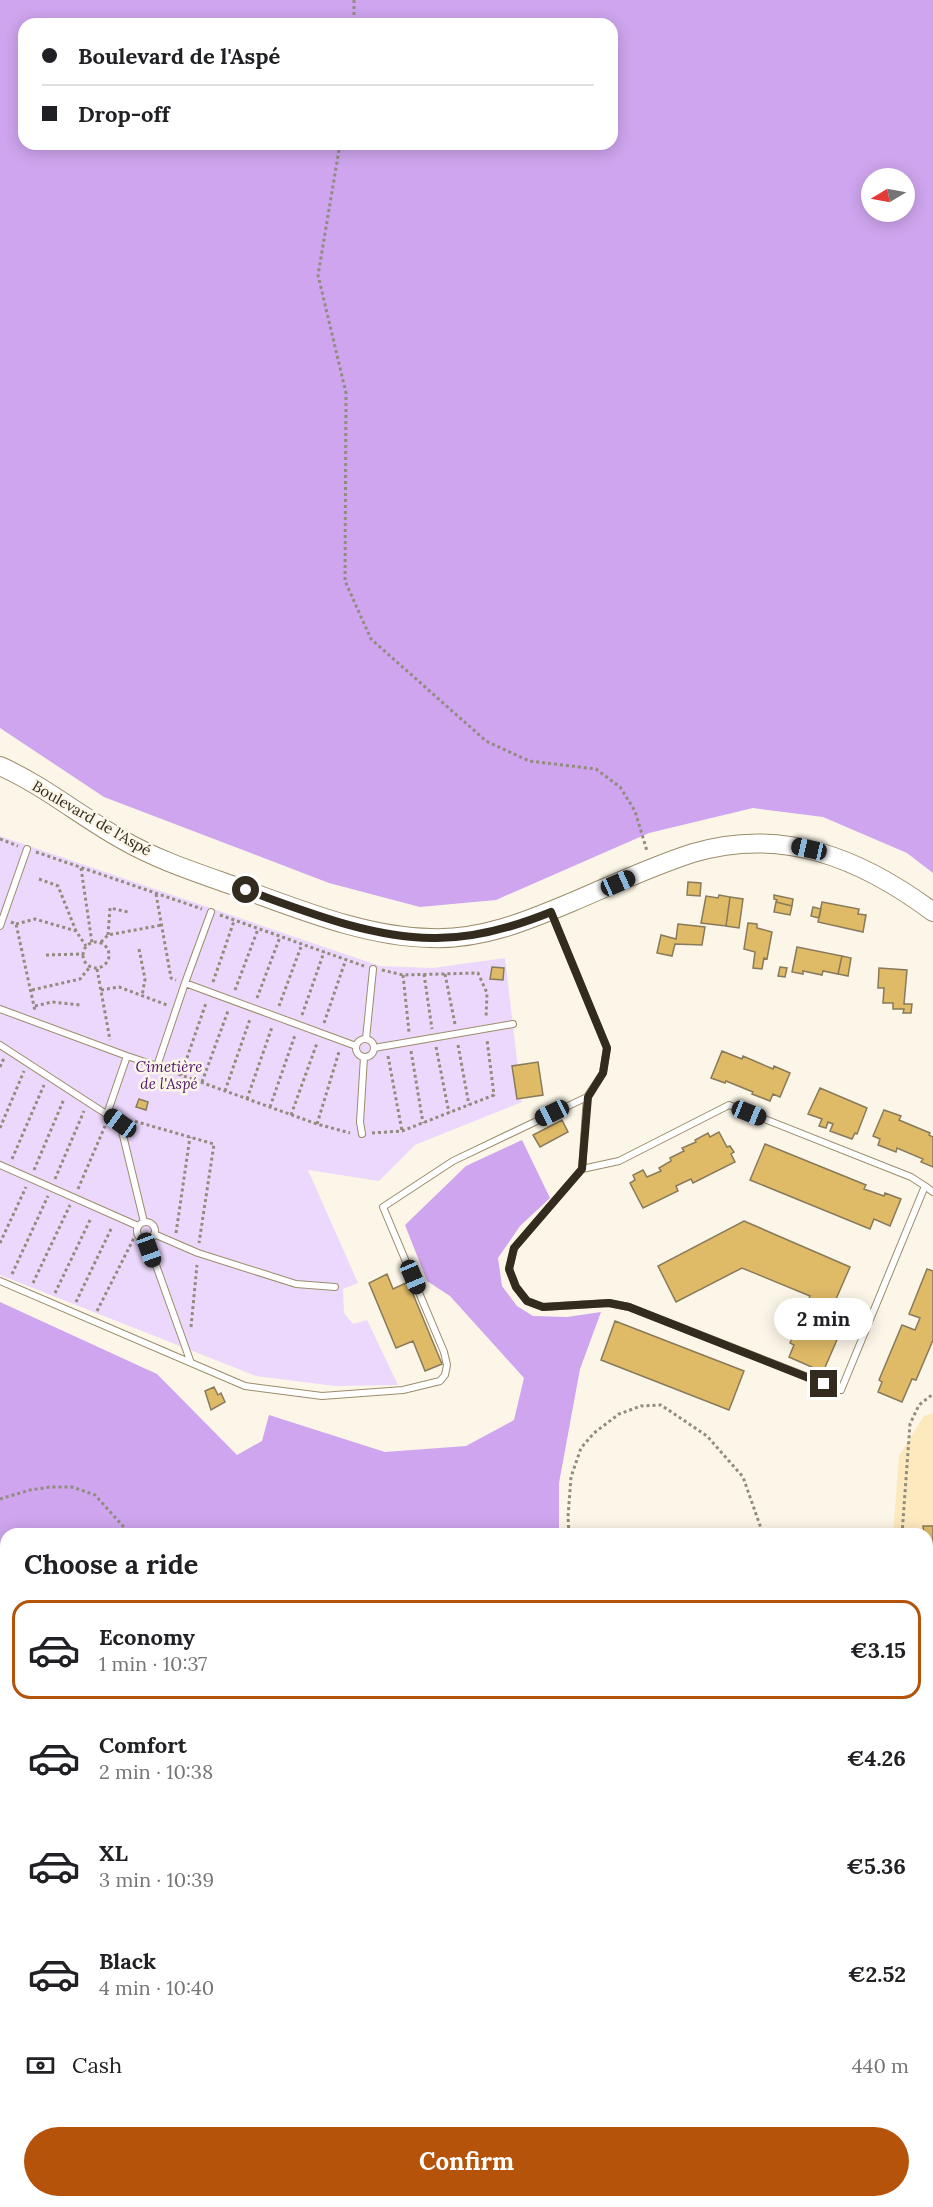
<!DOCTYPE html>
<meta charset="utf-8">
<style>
:root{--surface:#fff;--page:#f2f2f2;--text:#202124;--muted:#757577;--line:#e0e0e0;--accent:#b45309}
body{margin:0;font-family:Lora,serif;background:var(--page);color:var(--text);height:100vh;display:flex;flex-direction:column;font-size:22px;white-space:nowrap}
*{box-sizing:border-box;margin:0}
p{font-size:20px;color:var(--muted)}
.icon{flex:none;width:33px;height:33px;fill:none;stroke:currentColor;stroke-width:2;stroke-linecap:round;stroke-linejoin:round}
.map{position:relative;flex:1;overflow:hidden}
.drawer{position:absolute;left:0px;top:1528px;width:933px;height:680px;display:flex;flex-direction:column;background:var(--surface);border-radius:18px 18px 0 0;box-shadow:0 3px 15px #0003}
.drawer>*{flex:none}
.banner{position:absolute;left:18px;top:18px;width:600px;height:132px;border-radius:18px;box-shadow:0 3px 15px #0003;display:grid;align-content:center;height:132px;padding:0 24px;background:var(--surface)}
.needle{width:39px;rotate:260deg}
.buttons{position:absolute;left:861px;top:168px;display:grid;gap:12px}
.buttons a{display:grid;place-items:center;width:54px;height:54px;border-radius:50%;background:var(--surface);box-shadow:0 3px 15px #0003;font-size:30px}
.end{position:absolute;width:27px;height:27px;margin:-14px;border:8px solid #322b1e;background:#fff;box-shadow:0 0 0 3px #fff}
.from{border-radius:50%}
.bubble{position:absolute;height:42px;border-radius:21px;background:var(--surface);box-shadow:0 3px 15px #0003;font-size:20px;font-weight:700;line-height:42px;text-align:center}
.car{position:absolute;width:18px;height:36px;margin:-18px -9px;border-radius:8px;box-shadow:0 0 4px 2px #0007;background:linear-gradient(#222 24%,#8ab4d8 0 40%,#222 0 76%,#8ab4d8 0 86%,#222 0)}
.banner b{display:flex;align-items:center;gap:21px;height:57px;font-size:22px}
.banner b+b{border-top:2px solid var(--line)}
.banner i{width:15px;height:15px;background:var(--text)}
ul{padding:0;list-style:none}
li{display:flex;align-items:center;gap:18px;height:99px;margin:0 12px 9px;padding:0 12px;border:3px solid transparent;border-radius:18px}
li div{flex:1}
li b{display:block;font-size:22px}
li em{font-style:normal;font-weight:700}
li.on{border-color:var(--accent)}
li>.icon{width:54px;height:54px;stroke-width:1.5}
h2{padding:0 24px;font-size:27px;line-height:72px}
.pay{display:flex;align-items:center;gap:15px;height:66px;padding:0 24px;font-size:22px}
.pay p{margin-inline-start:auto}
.cta{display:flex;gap:12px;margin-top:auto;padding:12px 24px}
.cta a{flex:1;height:69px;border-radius:36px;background:var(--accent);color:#fff;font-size:24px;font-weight:700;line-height:69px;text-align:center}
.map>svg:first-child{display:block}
</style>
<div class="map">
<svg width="933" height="2207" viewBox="0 0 933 2207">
<rect width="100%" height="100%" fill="#fcf6e8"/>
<path fill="#fde9be" d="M933,1413V2207H906V2202H927V1534H893L899,1456L924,1416Z"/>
<path fill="#ecd8fc" d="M0,836L380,966L432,968L505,958L522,1102L415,1145L379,1181L308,1170L358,1283L343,1289L344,1313L353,1324L367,1320L398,1385L335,1386L256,1376L0,1275Z
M927,1616L928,1629H933V1671L929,1678L927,1690Z
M927,1699L929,1717L933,1722V1758L927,1751Z"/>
<path fill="#cea5ee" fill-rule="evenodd" d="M0,0H933V873L907,853L823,817L753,808L649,833L496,900L420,907L329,883L104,797L0,728ZM24,24H612V144H24ZM872,178H904V212H872Z
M522,1140L550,1198L520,1226L498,1258L502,1286L517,1306L533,1316L567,1317L601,1312L580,1369L559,1483V1534H6V2202H506L503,2207H0V1302L157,1374L237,1455L262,1441L269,1415L385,1452L466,1446L514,1420L524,1378L450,1296L427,1281L405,1225L466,1166Z"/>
<path fill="#dfba67" stroke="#897a5a" stroke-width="1.5" d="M688,882L701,883L700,896L687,895Z
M719,895L730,897L726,926L701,923L706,896L718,898Z
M774,895L793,899L792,906L776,902L777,900L774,899Z
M730,897L743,899L739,928L726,926Z
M776,902L792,906L790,915L774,912Z
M822,902L859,909L858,914L866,915L863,932L818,922Z
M813,907L821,909L819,918L811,916Z
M748,923L757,924V928L772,932L767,959L764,958L762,969L753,968L755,952L744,949Z
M678,924L705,927L702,945L675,944L672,956L657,953L661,935L676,939Z
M797,947L842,956L838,974L823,971L822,975L803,971V974L792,972Z
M842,956L851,958L848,976L838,974Z
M492,967L504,968L503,980L490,979Z
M780,967L787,968L785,977L778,976Z
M879,968L907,970L904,1004H912L911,1013H903L904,1009H893V1003H883L884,988H878Z
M722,1051L742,1059L743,1056L773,1069L774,1066L790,1073L780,1097L773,1094L770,1101L752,1094L753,1092L726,1081L725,1083L711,1078Z
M538,1062L543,1095L517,1099L512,1066Z
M820,1088L867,1108L857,1134L855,1133L852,1139L830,1131L833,1124L828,1122L826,1128L819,1126L822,1119L808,1114Z
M139,1099L148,1102L146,1110L136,1107Z
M884,1110L901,1116L899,1120L930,1133L929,1135L933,1137V1167L921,1162L923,1159L897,1148L896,1152L878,1145L880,1139L873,1136Z
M562,1120L568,1132L540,1147L533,1135Z
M719,1132L727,1147L730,1146L734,1152L731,1154L735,1162L693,1183L691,1179L676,1186L678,1191L643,1208L630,1183L635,1180L633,1175L643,1170L647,1177L661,1171L659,1168L671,1161L670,1158L684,1151L682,1148L696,1142L695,1140L708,1133L710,1137Z
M765,1144L866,1185L864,1189L884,1196L885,1193L901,1199L890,1226L874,1219L870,1229L750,1180Z
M744,1221L850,1267L833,1306L849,1312L823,1372L789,1357L794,1345L790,1343L810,1296L742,1268L676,1302L658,1266Z
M927,1269L933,1271V1340L916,1380L912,1379L902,1402L878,1392L882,1382L879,1380L902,1325L915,1330L920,1318L909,1314Z
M387,1274L393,1289L408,1282L442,1364L425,1371L413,1341L396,1348L369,1283Z
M615,1321L744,1371L729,1410L601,1360Z
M214,1387L218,1395L221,1393L225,1402L211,1410L205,1391Z
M923,1526H933V1573H927V1534H924Z
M927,1594H933V1627L929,1628Z
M927,1851L933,1854V1916L927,1913Z"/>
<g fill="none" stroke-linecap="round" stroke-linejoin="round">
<g stroke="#9b8c6b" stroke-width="8">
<path id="lane" d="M0,926L27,849
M185,983L211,912
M0,1009L127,1056
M366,1039L373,969
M356 1048a9 9 0 1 1 18 0a9 9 0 1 1-18 0Z
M0,1045L120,1123L144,1222
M374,1048L513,1024
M587,1097L582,1169L514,1248L509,1269L516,1287L527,1301L543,1307L609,1303L629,1307L841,1390L925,1186L933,1192
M107,1114L127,1056L157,1066L185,983L356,1046
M362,1134L360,1122L364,1057
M0,1165L138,1226
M582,1169L619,1161L729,1105L911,1177L925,1186
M137 1231a9 9 0 1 1 18 0a9 9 0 1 1-18 0Z
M154,1234L198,1253L296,1284L335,1287
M147,1240L191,1363
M0,1281L245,1386L322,1396L403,1390L440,1381L445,1375L447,1365L444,1352L383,1207L453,1161L587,1097L603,1073L607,1048L551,912
M927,1812L933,1813
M927,1947L933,1946
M927,1993L933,1991
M927,2085L933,2094"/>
</g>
<g stroke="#9b8c6b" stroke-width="20">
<path id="secondary" d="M0,766C43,785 80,816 121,839C157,860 198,873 237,887C299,909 365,937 431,938C481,940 527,921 572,902C612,885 652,866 693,853C783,826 862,859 933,912"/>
</g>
<path stroke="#928c7e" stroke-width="3" stroke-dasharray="3 3" stroke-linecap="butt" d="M354,0V24
M340,144L318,275L346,393L345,581L371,639L486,741L529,761L596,769L620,787L635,811L647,851
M0,839L18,846
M36,852L202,909
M81,868L92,943
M39,879L58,886L76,931
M156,894L171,978L176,980
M220,915L364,966
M11,922L16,924L35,1011
M16,924L35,919L76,931L86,946
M108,935L110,908L128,912
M101,942L108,935L162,925
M83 955a13 13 0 1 1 26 0a13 13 0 1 1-26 0Z
M139,949L145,979L142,996
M46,955L83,954
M97,969L110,1040
M382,970L403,975L478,973L487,993L486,1018
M424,974L432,1029
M445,974L455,1024
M403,975L409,1032
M213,982L234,921
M32,990L80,979L89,968
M101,990L119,987L167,1005
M235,990L258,929
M257,998L280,937
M35,1006L52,1002L80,1005
M279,1006L302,944
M302,1015L324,952
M324,1023L346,959
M458,1045L469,1105
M436,1047L449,1113
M411,1051L423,1123
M388,1056L402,1131
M0,1067L4,1058
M167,1070L317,1124L350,1133
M181,1075L206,1003
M202,1082L228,1011
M225,1091L250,1019
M247,1099L272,1027
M270,1107L295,1035
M291,1115L317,1043
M129,1121H134L214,1144L199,1243
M317,1124L339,1052
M0,1128L24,1071
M372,1133L402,1131L494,1095L487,1040
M12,1159L44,1085
M34,1170L64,1099
M55,1179L84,1111
M78,1189L105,1126
M176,1233L190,1137
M0,1243L26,1187
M12,1274L48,1196
M33,1283L70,1205
M55,1293L91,1218
M76,1302L112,1227
M97,1311L135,1236
M191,1327L197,1265
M0,1499L30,1490L50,1487H72L95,1495L130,1534
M569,1534L568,1517L571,1477L581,1448L594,1433L619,1414L641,1406L661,1405L707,1436L743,1477L763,1534
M902,1534L910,1424L919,1405L933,1394
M927,1768L933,1776
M530,2207L534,2202"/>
<use href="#lane" stroke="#fff" stroke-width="6"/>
<use href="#secondary" stroke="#fff" stroke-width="18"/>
</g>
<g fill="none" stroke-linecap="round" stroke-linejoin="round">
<path stroke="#322b1e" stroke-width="8" d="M246,890C305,911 368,937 432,938C473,939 514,927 551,912L607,1048L603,1073L588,1097L582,1169L514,1248L509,1269L516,1287L527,1301L543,1307L609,1303L629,1307L824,1384"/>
</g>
<g text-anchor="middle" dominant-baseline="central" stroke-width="5" stroke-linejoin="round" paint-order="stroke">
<g font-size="15" fill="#322b1e" stroke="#fcf6e8">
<text transform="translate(92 818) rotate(30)">Boulevard de l'Aspé</text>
</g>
<g font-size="15" font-style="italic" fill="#4c156b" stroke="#fcf6e8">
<text x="169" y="1066">Cimetière<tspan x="169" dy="17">de l'Aspé</tspan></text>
</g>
</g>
</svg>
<div class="buttons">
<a><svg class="needle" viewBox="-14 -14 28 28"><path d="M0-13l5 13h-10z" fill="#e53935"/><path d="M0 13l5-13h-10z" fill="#757577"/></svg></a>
</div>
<i class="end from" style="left:246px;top:890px"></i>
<i class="end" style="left:824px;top:1384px"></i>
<div class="bubble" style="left:774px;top:1298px;width:99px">2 min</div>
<i class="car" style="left:809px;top:849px;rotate:283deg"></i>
<i class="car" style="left:618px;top:883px;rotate:66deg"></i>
<i class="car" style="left:552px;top:1113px;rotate:244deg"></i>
<i class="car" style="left:749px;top:1113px;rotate:112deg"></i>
<i class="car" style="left:120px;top:1123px;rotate:306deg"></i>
<i class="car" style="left:149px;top:1250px;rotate:160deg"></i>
<i class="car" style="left:413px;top:1277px;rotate:157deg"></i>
<div class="banner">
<b><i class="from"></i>Boulevard de l'Aspé</b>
<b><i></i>Drop-off</b>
</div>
<section class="drawer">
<h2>Choose a ride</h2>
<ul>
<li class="on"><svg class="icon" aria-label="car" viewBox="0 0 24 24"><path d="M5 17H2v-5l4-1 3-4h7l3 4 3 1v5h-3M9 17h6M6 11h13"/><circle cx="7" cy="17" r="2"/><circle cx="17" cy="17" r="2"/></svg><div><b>Economy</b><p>1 min · 10:37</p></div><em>€3.15</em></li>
<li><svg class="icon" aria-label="car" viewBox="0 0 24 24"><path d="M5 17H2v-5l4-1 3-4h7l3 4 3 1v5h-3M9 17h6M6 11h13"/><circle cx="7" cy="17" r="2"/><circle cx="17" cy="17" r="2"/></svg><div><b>Comfort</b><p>2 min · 10:38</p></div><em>€4.26</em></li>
<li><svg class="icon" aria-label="car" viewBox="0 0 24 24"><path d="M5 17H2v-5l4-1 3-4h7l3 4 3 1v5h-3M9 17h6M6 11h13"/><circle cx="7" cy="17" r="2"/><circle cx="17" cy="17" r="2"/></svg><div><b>XL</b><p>3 min · 10:39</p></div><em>€5.36</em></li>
<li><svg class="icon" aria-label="car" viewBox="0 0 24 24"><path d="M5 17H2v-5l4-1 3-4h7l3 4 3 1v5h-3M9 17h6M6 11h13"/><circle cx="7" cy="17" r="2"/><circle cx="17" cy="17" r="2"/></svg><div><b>Black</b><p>4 min · 10:40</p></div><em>€2.52</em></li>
</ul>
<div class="pay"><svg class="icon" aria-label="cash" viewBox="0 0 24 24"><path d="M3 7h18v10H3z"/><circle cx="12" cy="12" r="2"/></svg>Cash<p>440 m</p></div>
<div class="cta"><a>Confirm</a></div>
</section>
</div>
